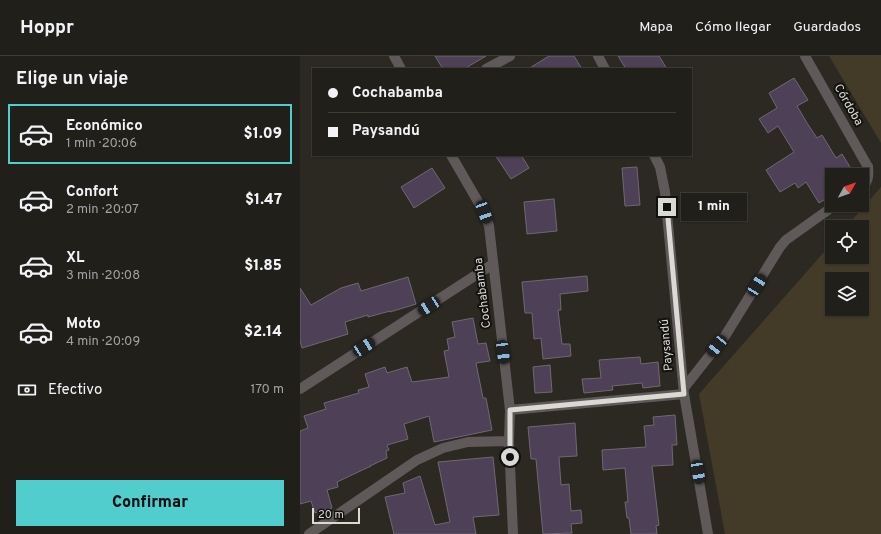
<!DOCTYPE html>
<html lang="es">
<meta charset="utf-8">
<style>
:root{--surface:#211f1a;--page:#292723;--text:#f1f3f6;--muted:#a2a2a2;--line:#3e3d39;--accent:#52cdce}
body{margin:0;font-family:Overpass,sans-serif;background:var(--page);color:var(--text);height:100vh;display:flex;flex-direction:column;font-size:15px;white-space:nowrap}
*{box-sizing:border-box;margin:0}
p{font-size:13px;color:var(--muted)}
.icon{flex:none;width:22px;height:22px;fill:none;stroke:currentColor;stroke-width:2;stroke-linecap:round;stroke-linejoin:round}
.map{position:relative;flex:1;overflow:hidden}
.side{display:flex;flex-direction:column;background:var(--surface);width:300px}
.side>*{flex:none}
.top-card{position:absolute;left:12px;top:12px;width:380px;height:88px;border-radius:0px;box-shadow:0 1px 3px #0004,0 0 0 1px var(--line);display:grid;align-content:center;height:88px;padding:0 16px;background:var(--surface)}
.needle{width:26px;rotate:50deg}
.controls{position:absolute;left:525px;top:112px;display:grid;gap:8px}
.controls a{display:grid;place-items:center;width:44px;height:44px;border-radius:0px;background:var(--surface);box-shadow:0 1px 3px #0004,0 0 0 1px var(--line);font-size:20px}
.scale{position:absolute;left:12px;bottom:10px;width:48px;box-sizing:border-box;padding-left:4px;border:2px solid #dbd9d4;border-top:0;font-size:11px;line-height:14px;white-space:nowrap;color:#dbd9d4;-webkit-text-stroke:3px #13120e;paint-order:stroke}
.end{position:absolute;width:18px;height:18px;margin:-9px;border:5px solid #dbd9d4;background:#111;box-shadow:0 0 0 2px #111}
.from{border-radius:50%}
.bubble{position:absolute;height:28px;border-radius:0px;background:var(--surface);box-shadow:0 1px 3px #0004,0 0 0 1px var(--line);font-size:13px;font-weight:800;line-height:28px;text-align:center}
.car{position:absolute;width:12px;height:24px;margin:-12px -6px;border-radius:5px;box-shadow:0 0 3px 1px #0007;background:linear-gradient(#222 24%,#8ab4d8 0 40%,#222 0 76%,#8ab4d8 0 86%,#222 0)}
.top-card b{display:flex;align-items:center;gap:14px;height:38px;font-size:15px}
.top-card b+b{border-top:1px solid var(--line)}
.top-card i{width:10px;height:10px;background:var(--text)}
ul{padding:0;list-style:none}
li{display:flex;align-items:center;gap:12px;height:60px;margin:0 8px 6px;padding:0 8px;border:2px solid transparent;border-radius:0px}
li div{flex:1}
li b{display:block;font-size:15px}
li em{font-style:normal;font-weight:800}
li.on{border-color:var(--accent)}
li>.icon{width:36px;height:36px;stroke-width:1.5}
h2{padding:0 16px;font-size:18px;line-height:48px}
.pay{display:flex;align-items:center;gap:10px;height:44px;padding:0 16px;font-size:15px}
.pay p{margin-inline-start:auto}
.primary-button{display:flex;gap:8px;margin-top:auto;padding:8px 16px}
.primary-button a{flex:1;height:46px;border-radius:0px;background:var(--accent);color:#111;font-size:16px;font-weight:800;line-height:46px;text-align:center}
header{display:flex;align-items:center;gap:24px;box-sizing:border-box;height:56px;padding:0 20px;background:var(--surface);border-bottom:1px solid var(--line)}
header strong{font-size:19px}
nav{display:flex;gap:22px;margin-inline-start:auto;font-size:14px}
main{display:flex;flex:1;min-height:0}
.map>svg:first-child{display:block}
</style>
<header>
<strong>Hoppr</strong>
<nav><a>Mapa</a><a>Cómo llegar</a><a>Guardados</a></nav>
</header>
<main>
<section class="side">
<h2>Elige un viaje</h2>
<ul>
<li class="on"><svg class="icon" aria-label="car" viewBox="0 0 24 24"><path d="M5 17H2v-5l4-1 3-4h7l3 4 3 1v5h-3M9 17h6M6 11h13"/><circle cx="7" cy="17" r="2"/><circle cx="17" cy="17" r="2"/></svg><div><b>Económico</b><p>1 min · 20:06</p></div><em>$1.09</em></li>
<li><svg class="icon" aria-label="car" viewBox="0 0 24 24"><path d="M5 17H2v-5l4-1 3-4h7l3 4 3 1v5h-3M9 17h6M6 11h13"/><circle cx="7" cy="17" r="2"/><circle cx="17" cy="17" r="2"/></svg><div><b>Confort</b><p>2 min · 20:07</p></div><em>$1.47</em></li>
<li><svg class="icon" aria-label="car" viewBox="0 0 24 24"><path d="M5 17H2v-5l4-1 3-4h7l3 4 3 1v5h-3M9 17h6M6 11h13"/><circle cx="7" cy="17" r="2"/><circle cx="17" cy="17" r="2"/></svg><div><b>XL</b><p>3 min · 20:08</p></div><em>$1.85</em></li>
<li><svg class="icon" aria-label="car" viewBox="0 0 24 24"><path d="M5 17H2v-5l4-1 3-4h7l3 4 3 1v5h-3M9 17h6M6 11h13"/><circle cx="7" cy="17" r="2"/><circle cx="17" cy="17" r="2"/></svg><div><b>Moto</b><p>4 min · 20:09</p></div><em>$2.14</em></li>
</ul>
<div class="pay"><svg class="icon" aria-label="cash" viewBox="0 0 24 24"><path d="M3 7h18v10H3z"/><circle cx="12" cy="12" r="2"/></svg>Efectivo<p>170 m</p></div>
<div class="primary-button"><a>Confirmar</a></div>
</section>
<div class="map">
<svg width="581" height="478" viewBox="0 0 581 478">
<rect width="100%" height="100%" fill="#2c2922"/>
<path fill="#433b28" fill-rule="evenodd" d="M529,0H581V87Z
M581,131V478H425L399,338L532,187V201H562V171H546ZM532,223H562V253H532Z"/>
<path fill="#4d4057" stroke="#6d6971" d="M135,0H186L164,13H143Z
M249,0H274L282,13H228Z
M318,0H359L367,13H326Z
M494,22L508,44L497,50L507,67L517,82L522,79L536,102L542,98L555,119H532V139L519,147L506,126L498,132L495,127L480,136L466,114L494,96L478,70L468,77L459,63L477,52L469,37Z
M195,99H221L229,112L211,123Z
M337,111L340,149L325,150L322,112Z
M132,112L145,132L114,152L101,131Z
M254,143L257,175L227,178L224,146Z
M287,220L288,235L260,238L261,254H258L262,288H270L271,300L243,303L241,282L234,283L232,257H225L222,226Z
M108,221L116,248L90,256V255L68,261V259L45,266L48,278L2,292L0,285V232L11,249L41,232L58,227L61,235Z
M173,262L178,288L186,287L190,305L176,307L183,342H186L192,374L134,386L129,360L104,368L108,383L87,389L89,394L86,395L87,402L70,410H71L37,426L38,431L27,434L32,452L15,457L11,445L0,448V375L8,372L4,360L26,353L24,347L59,337L58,334L69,331L65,318L85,311L87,317L107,311L112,326L149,321L144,295L149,294L147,283L155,281L152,266Z
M340,301L341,308L358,306L360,330L343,332L342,327L312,330L313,334L284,337L282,323L301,322L299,304Z
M250,309L252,336L235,337L233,311Z
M375,359L377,389H372L373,409L352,410L359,469L356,470L357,478H331L329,462H327L325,446H328L325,412L303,414L302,394L346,391L344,370L354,369L353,361Z
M275,367L277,400L259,401L261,429L269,428L271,455L281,454L282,467L271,468L272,477L243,478L236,403H231L228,371Z
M193,401L199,459L173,461L176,478H94L85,441L105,437L103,427L120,420L135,469L150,466L138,406Z"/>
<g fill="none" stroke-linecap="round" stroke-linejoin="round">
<path stroke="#5f5a59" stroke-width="10" d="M562,133C568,126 569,120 568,111
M384,332L425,280L480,191L486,184L535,149"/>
<path stroke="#5f5a59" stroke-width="10" d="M94,0L101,13
M298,0L305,13
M505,0L568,111
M186,13L210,0
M151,99L184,156L189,170L210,354L209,385L213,478
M354,99L360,111L365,136L384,338L408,478
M0,333L193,208
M210,354L384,338
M9,478L117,404L143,392L168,386L209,385"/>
</g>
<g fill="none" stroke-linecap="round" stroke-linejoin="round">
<path stroke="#dbd9d4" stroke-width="5" d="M210,401V354L384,338L367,151"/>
</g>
<g text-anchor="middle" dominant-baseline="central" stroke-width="4" stroke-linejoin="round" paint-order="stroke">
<g font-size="12" fill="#dbd9d4" stroke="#13120e">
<text transform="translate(548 49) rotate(60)">Córdoba</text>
<text transform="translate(183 237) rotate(-97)">Cochabamba</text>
<text transform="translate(367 289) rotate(-95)">Paysandú</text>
</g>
</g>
</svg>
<div class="controls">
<a><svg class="needle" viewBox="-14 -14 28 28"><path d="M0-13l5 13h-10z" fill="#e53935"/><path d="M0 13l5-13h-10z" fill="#a2a2a2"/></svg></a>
<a><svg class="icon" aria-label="locate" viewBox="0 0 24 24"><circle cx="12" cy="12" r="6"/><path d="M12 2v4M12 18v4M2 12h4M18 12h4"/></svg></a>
<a><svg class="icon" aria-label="layers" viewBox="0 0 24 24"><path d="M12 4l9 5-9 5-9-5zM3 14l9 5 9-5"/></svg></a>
</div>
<div class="scale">20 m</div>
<i class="end from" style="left:210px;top:401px"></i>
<i class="end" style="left:367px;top:151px"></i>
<div class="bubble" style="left:381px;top:137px;width:66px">1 min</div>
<i class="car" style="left:184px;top:156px;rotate:160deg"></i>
<i class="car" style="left:457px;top:229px;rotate:32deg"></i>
<i class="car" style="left:129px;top:250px;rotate:237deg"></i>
<i class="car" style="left:417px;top:290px;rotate:219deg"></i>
<i class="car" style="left:64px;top:291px;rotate:57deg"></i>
<i class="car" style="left:203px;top:296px;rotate:173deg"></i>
<i class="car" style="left:398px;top:416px;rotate:170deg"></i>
<div class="top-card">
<b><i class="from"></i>Cochabamba</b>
<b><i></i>Paysandú</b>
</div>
</div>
</main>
